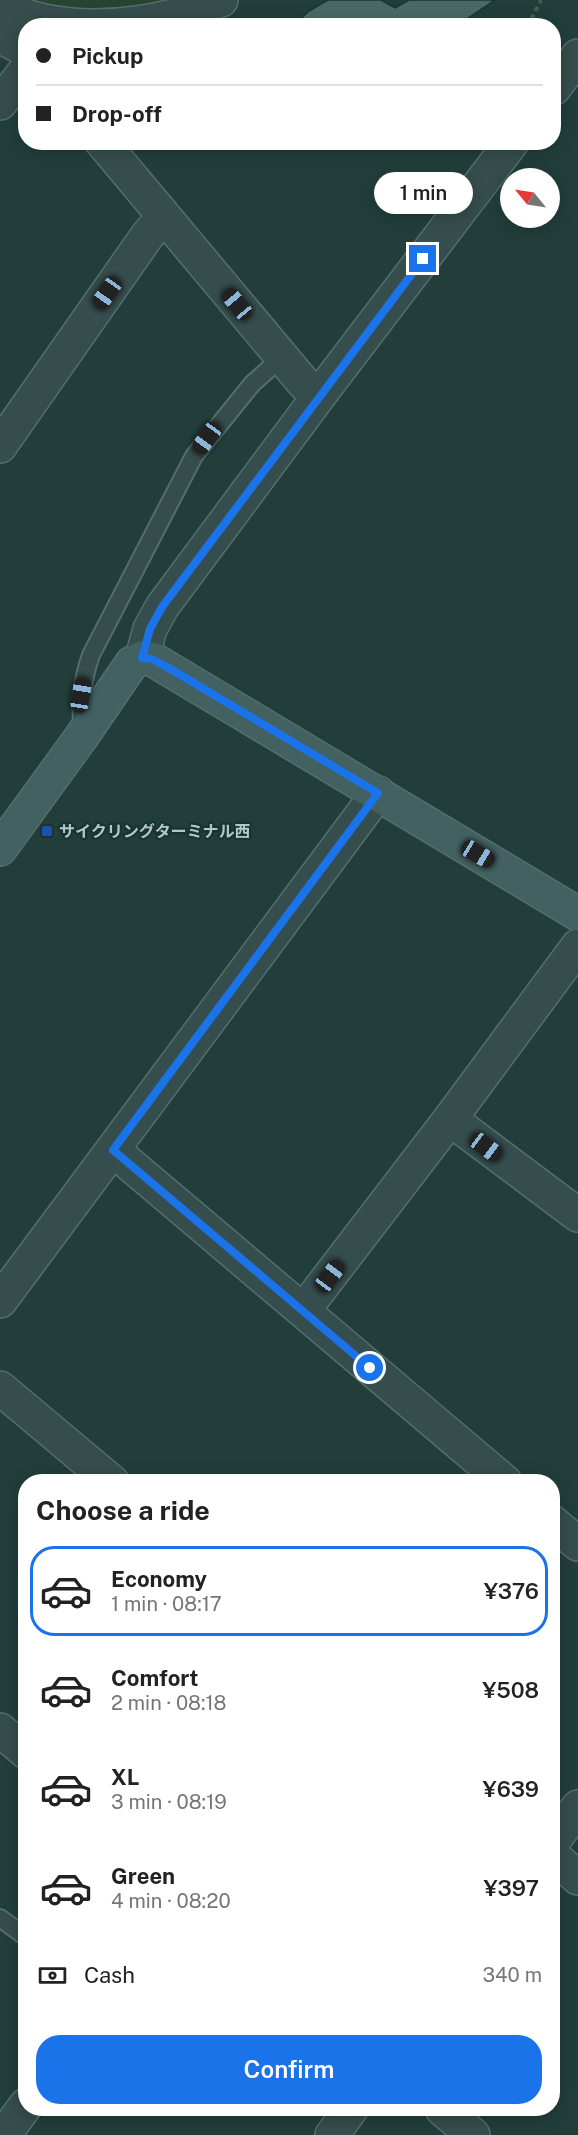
<!DOCTYPE html>
<meta charset="utf-8">
<style>
:root{--surface:#fff;--page:#f6f6f6;--text:#222;--muted:#767676;--line:#e0e0e0;--accent:#1a73e8}
body{margin:0;font-family:"Public Sans","Noto Sans JP",sans-serif;background:var(--page);color:var(--text);height:100vh;display:flex;flex-direction:column;font-size:22px;white-space:nowrap}
*{box-sizing:border-box;margin:0}
p{font-size:20px;color:var(--muted)}
.icon{flex:none;width:33px;height:33px;fill:none;stroke:currentColor;stroke-width:2;stroke-linecap:round;stroke-linejoin:round}
.map{position:relative;flex:1;overflow:hidden}
.sheet{position:absolute;left:18px;top:1474px;width:542px;height:642px;display:flex;flex-direction:column;background:var(--surface);border-radius:24px;box-shadow:0 3px 15px #0003}
.sheet>*{flex:none}
.guide{position:absolute;left:18px;top:18px;width:543px;height:132px;border-radius:24px;box-shadow:0 3px 15px #0003;display:grid;align-content:center;height:132px;padding:0 18px;background:var(--surface)}
.needle{width:39px;rotate:300deg}
.tools{position:absolute;left:500px;top:168px;display:grid;gap:12px}
.tools a{display:grid;place-items:center;width:60px;height:60px;border-radius:50%;background:var(--surface);box-shadow:0 3px 15px #0003;font-size:30px}
.end{position:absolute;width:27px;height:27px;margin:-14px;border:8px solid #1a73e8;background:#fff;box-shadow:0 0 0 3px #fff}
.from{border-radius:50%}
.bubble{position:absolute;height:42px;border-radius:21px;background:var(--surface);box-shadow:0 3px 15px #0003;font-size:20px;font-weight:600;line-height:42px;text-align:center}
.car{position:absolute;width:18px;height:36px;margin:-18px -9px;border-radius:8px;box-shadow:0 0 4px 2px #0007;background:linear-gradient(#222 24%,#8ab4d8 0 40%,#222 0 76%,#8ab4d8 0 86%,#222 0)}
.guide b{display:flex;align-items:center;gap:21px;height:57px;font-size:22px}
.guide b+b{border-top:2px solid var(--line)}
.guide i{width:15px;height:15px;background:var(--text)}
ul{padding:0;list-style:none}
li{display:flex;align-items:center;gap:18px;height:90px;margin:0 12px 9px;padding:0 6px;border:3px solid transparent;border-radius:24px}
li div{flex:1}
li b{display:block;font-size:22px}
li em{font-style:normal;font-weight:600}
li.active{border-color:var(--accent)}
li>.icon{width:54px;height:54px;stroke-width:1.5}
h2{padding:0 18px;font-size:27px;line-height:72px}
.pay{display:flex;align-items:center;gap:15px;height:66px;padding:0 18px;font-size:22px}
.pay p{margin-inline-start:auto}
.cta{display:flex;gap:12px;margin-top:auto;padding:12px 18px}
.cta a{flex:1;height:69px;border-radius:24px;background:var(--accent);color:#fff;font-size:24px;font-weight:600;line-height:69px;text-align:center}
.map>svg:first-child{display:block}
</style>
<div class="map">
<svg width="578" height="2135" viewBox="0 0 578 2135">
<rect width="100%" height="100%" fill="#213e3b"/>
<path fill="#274331" d="M0,0H197L105,16Z"/>
<path fill="#496967" stroke="#1c3433" stroke-width="1.5" d="M328,0H381L395,8L409,0H495L461,23L463,26H293L309,11Z"/>
<g fill="none" stroke-linecap="round" stroke-linejoin="round">
<g stroke="#556e6d" stroke-width="20">
<path id="lane" d="M82,731C81,702 81,683 91,655L194,456L252,384L282,357
M0,1918L26,1937"/>
</g>
<g stroke="#556e6d" stroke-width="36">
<path id="street" d="M0,8C16,13 33,19 49,22C104,32 170,22 221,0
M0,36L26,50
M554,88L578,56
M0,103L26,70
M102,142L302,381L318,397
M0,446L147,236L163,217
M142,658L150,629L162,607L318,397L512,142
M450,1119L578,1215
M113,1150L505,1482
M0,1301L378,793
M303,1311L450,1119L578,946
M0,1388L112,1482
M552,1522L578,1544
M0,1730L26,1752
M552,1843L578,1807
M552,1855L578,1878
M442,2109L473,2135
M4,2135L26,2105
M332,2135L351,2109"/>
</g>
<g stroke="#556e6d" stroke-width="36">
<path id="secondary" d="M0,849L82,736L132,663L142,658L152,659L578,914"/>
</g>
<path stroke="#456051" stroke-width="4" stroke-dasharray="4.5 4.5" stroke-linecap="butt" d="M526,26L531,20L541,0"/>
<use href="#lane" stroke="#354d4c" stroke-width="16"/>
<use href="#street" stroke="#354d4c" stroke-width="33"/>
<use href="#secondary" stroke="#426160" stroke-width="33"/>
</g>
<g fill="none" stroke-linecap="round" stroke-linejoin="round">
<path stroke="#1a73e8" stroke-width="8" d="M370,1368L113,1150L378,793L174,671L152,659L142,658L150,629L162,607L423,259"/>
</g>
<rect fill="#1a4fb4" stroke="#1a3231" stroke-width="2" x="41" y="825" width="12" height="12" rx="3"/>
<g text-anchor="middle" dominant-baseline="central" stroke-width="4.5" stroke-linejoin="round" paint-order="stroke">
<g font-size="16" font-weight="bold" fill="#b0c9c8" stroke="#1a3231" text-anchor="start">
<text x="59" y="831">サイクリングターミナル西</text>
</g>
</g>
</svg>
<div class="tools">
<a><svg class="needle" viewBox="-14 -14 28 28"><path d="M0-13l5 13h-10z" fill="#e53935"/><path d="M0 13l5-13h-10z" fill="#767676"/></svg></a>
</div>
<i class="end from" style="left:370px;top:1368px"></i>
<i class="end" style="left:423px;top:259px"></i>
<div class="bubble" style="left:374px;top:172px;width:99px">1 min</div>
<i class="car" style="left:107px;top:293px;rotate:215deg"></i>
<i class="car" style="left:237px;top:304px;rotate:320deg"></i>
<i class="car" style="left:207px;top:438px;rotate:216deg"></i>
<i class="car" style="left:81px;top:695px;rotate:9deg"></i>
<i class="car" style="left:478px;top:854px;rotate:121deg"></i>
<i class="car" style="left:486px;top:1147px;rotate:127deg"></i>
<i class="car" style="left:330px;top:1276px;rotate:37deg"></i>
<div class="guide">
<b><i class="from"></i>Pickup</b>
<b><i></i>Drop-off</b>
</div>
<section class="sheet">
<h2>Choose a ride</h2>
<ul>
<li class="active"><svg class="icon" aria-label="car" viewBox="0 0 24 24"><path d="M5 17H2v-5l4-1 3-4h7l3 4 3 1v5h-3M9 17h6M6 11h13"/><circle cx="7" cy="17" r="2"/><circle cx="17" cy="17" r="2"/></svg><div><b>Economy</b><p>1 min · 08:17</p></div><em>¥376</em></li>
<li><svg class="icon" aria-label="car" viewBox="0 0 24 24"><path d="M5 17H2v-5l4-1 3-4h7l3 4 3 1v5h-3M9 17h6M6 11h13"/><circle cx="7" cy="17" r="2"/><circle cx="17" cy="17" r="2"/></svg><div><b>Comfort</b><p>2 min · 08:18</p></div><em>¥508</em></li>
<li><svg class="icon" aria-label="car" viewBox="0 0 24 24"><path d="M5 17H2v-5l4-1 3-4h7l3 4 3 1v5h-3M9 17h6M6 11h13"/><circle cx="7" cy="17" r="2"/><circle cx="17" cy="17" r="2"/></svg><div><b>XL</b><p>3 min · 08:19</p></div><em>¥639</em></li>
<li><svg class="icon" aria-label="car" viewBox="0 0 24 24"><path d="M5 17H2v-5l4-1 3-4h7l3 4 3 1v5h-3M9 17h6M6 11h13"/><circle cx="7" cy="17" r="2"/><circle cx="17" cy="17" r="2"/></svg><div><b>Green</b><p>4 min · 08:20</p></div><em>¥397</em></li>
</ul>
<div class="pay"><svg class="icon" aria-label="cash" viewBox="0 0 24 24"><path d="M3 7h18v10H3z"/><circle cx="12" cy="12" r="2"/></svg>Cash<p>340 m</p></div>
<div class="cta"><a>Confirm</a></div>
</section>
</div>
